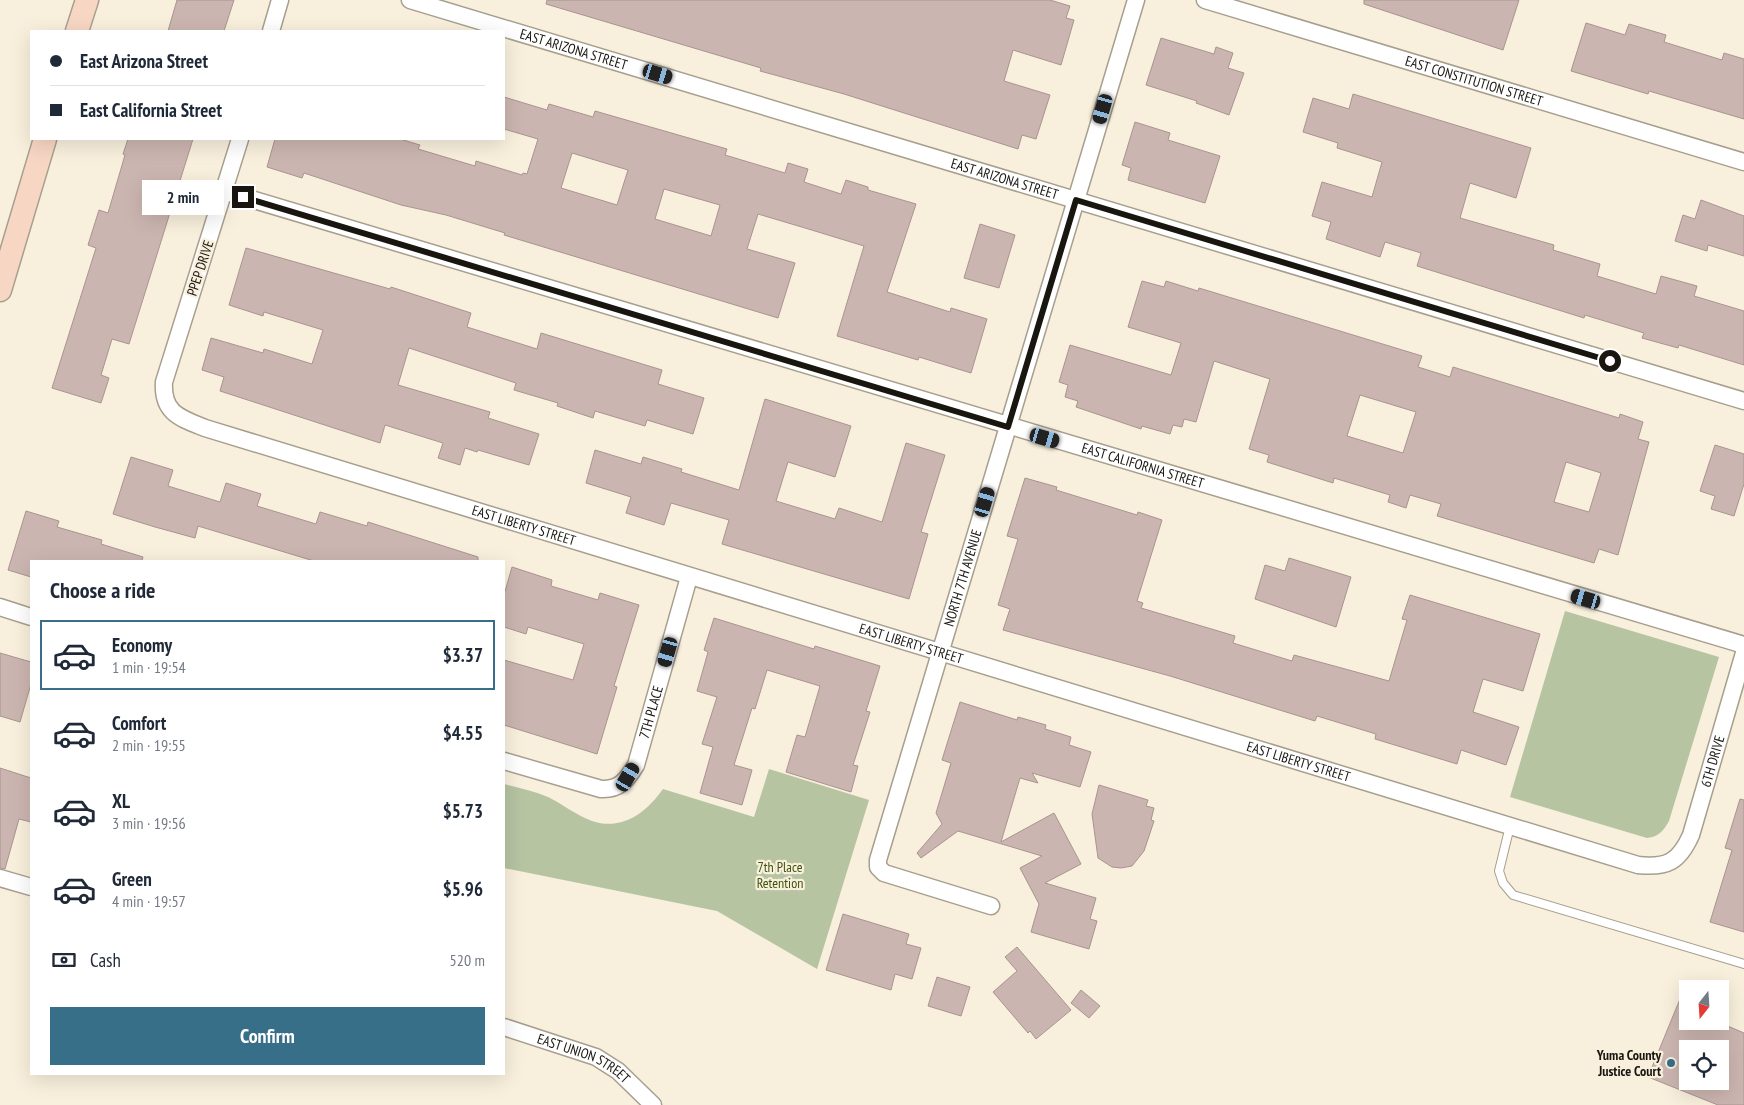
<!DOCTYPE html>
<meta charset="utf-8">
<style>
:root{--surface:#fff;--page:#f2f2f3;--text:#1f2937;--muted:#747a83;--line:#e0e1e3;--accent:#376f89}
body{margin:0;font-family:"PT Sans Narrow",sans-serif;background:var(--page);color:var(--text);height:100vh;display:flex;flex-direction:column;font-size:19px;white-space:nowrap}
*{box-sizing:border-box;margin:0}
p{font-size:16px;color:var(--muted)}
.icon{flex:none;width:28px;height:28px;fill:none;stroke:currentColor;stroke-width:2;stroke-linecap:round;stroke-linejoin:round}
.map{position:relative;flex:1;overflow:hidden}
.details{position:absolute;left:30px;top:560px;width:475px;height:515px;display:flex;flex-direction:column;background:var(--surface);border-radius:0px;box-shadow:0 5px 20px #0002}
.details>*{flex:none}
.top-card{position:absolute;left:30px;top:30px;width:475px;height:110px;border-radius:0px;box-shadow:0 5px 20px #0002;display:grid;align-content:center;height:110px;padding:0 20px;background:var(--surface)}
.needle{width:32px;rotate:197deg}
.tools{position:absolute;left:1679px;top:980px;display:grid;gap:10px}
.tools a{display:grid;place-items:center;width:50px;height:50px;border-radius:0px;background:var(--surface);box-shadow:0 5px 20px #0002;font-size:25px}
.end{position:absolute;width:22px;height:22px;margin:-11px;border:6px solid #191610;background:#fff;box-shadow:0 0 0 2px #fff}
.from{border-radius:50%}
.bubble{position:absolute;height:35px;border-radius:0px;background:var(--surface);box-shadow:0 5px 20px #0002;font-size:16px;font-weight:700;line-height:35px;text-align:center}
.car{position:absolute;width:15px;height:30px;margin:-15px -8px;border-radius:6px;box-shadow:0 0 4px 1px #0007;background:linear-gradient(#222 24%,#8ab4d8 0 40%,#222 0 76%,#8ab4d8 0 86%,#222 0)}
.top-card b{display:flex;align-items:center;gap:18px;height:48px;font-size:19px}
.top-card b+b{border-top:1px solid var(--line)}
.top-card i{width:12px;height:12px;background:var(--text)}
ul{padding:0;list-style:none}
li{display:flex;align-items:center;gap:15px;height:70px;margin:0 10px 8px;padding:0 10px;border:2px solid transparent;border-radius:0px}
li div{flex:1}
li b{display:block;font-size:19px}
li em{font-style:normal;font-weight:700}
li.active{border-color:var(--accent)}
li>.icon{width:45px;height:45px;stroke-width:1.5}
h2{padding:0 20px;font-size:22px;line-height:60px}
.pay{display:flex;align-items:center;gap:12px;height:55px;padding:0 20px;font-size:19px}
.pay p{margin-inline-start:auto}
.action{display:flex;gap:10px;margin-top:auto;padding:10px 20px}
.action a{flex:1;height:58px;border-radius:0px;background:var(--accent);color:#fff;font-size:20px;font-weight:700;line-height:58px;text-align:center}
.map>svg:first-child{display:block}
</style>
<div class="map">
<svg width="1744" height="1105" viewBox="0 0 1744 1105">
<rect width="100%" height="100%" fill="#f8efdc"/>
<path fill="#b6c4a2" d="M1565,611L1719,657L1669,821C1664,830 1659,837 1647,838L1510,797Z
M769,769L869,800L817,969L717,911L504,868V784C518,788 534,791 548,797C562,804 576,815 592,821C622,831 646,813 663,789L754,817Z"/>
<path fill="#cbb5b0" stroke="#a99490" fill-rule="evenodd" d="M177,0H234L224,31H168Z
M547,0H1050L1070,6L1066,18L1074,20L1061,65L1013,50L1004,81L1050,95L1036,139L1022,135L1018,149L844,94L760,71L761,68L546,4Z
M1364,0H1519L1503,50L1364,4Z
M1586,23L1625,35L1629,24L1666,35L1664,42L1722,60L1724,53L1744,59V119L1649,91L1648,94L1571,71Z
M1161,38L1214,54L1216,47L1233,53L1228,68L1244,73L1229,115L1196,103L1197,101L1146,85Z
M1353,94L1531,148L1516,198L1470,183L1460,218L1554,245L1553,250L1600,264L1597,276L1656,294L1661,276L1697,286L1694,296L1744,311V365L1679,345L1678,348L1642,338L1644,333L1585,315L1584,318L1417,266L1421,253L1385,242L1380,257L1326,239L1331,222L1312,216L1322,182L1372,197L1382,162L1337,148L1338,143L1303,132L1313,98L1349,109Z
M504,97L547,110L549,104L593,117L595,111L727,149L725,155L785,173L788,163L808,169L804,182L841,194L846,180L868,187V190L916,204L887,292L950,312L951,308L987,319L971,373L919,357L918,360L837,336L864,246L805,228L758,214L747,249L795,263L778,318L504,235L505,233L446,215L401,205L304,173L302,178L267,167L275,139H400L420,145L418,149L475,166L476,161L522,175L523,173L527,174L538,139L504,129ZM572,153L628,170L617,205L561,188ZM664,189L720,205L711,236L655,219Z
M1135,122L1170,133L1168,140L1220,156L1205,203L1128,180L1131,168L1122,165Z
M128,139H193L129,344L112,339L101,375L109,378L101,403L52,388L96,248L88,245L99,210L108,213L125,155L123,154Z
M1701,200L1744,216V256L1708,245L1707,251L1675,241L1683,215L1695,219Z
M980,224L1015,235L999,288L964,278Z
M246,248L390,289L391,287L471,313L467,327L537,349L541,333L662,370L658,384L704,398L693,434L647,420L645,426L595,411L593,418L557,406L558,403L514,390L516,383L409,348L398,385L490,412L488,418L539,434L529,465L478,450L477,452L465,448L460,465L438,458L443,443L385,425L380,443L220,391L224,377L202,370L211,338L263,353L264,349L312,364L323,330L264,312L263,316L229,305Z
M1142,281L1164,287L1166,281L1198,291L1199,288L1422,356L1418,367L1450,377L1453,367L1619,418L1620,414L1643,422L1638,439L1649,442L1618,555L1599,549L1594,563L1437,516L1441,504L1410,495L1406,508L1388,502L1390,495L1334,478L1333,483L1267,462L1269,455L1249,449L1270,379L1214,361L1196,422L1184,419L1182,427L1173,425L1170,434L1142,426L1141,429L1076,407L1078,401L1065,397L1068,385L1059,382L1070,345L1171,375L1181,343L1128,327ZM1360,395L1416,412L1403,453L1347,436ZM1566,462L1601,473L1589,512L1554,502Z
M765,399L851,426L835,477L788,462L776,501L835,519L839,508L882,522L906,443L945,455L921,532L928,534L909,599L722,544L729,520L671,503L664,525L626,513L631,497L586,483L595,450L641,464L643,457L682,469L681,472L739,490Z
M1715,445L1744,454V484L1734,516L1711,509L1715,496L1700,491Z
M131,457L173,470L168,486L220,502L226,483L261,494L257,506L316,524L320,512L367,526L368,522L478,557V561H314L198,526L195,538L155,527L113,514Z
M1025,478L1057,487L1056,490L1137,515L1138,512L1162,520L1137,601L1143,603L1141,608L1235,636L1233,643L1292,661L1294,655L1389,681L1407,620L1402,619L1410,595L1540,634L1523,691L1483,679L1473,712L1519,727L1506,765L1461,750L1457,764L1375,739L1376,734L1317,716L1315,721L1170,676L1003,630L1010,609L998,605L1018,539L1007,536Z
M26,511L59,521L57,527L102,540L101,544L143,557L142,561H31V577L8,570Z
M1289,558L1351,577L1336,627L1255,599L1265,565L1285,571Z
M512,567L552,580L551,586L598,600L600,593L639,605L614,686L617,687L597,754L504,725V660L573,680L584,644L528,627L526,634L504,627V595Z
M714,618L814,649L815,646L880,666L866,711L870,712L853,765L858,766L851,792L786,772L797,735L805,737L820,686L767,670L755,709L752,708L734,765L752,770L742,805L700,793L713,747L702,744L717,697L697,691L708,652L704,650Z
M0,653L31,662V684L20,722L0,716Z
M960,702L1017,720L1018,717L1046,725L1045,729L1071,737L1069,745L1091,752L1080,787L1032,773L1038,783L1020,778L1001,842L1054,813L1081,864L1045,883L1096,898L1090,919L1097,921L1089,949L1031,932L1039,904L1020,868L1042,856L958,831L921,858L917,853L942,824L936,813L951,763L942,760Z
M0,768L31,778V822L19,819L5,869L0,868Z
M1099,785L1148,800L1146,806L1154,808L1151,820L1154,821L1144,851L1132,866L1121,868L1112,867L1098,858L1092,814Z
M1740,799L1744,800V932L1710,922L1732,850L1725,848Z
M843,914L909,934L906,944L921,948L912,979L895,974L891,990L826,970Z
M1017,947L1071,1010L1036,1039L1030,1031L1028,1033L993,992L1017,971L1005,957Z
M937,977L970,987L961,1016L928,1006Z
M1687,982L1688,1021H1716L1744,1033V1105H1718L1648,1077ZM1688,1049H1720V1081H1688Z
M1081,990L1100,1006L1089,1018L1071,1003Z"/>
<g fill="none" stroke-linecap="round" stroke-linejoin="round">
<g stroke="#a79f8e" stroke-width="10">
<path id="service" d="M1510,826L1499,871L1503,883L1513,895L1744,964"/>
</g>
<g stroke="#a79f8e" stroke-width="19">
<g id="minor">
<path id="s1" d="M410,0L1744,401"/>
<path id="s2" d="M1205,0L1744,162"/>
<path d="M271,31L280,0"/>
<path id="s3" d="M240,139L164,382C162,413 180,418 205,428L1638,865C1667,868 1679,862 1691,835L1744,653"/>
<path id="s4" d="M224,191L1744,645"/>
<path d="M0,607L31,617"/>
<path id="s5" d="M504,761L601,789C619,790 627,780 636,765L689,577"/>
<path d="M0,878L31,887"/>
<path id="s6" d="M991,906L884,873L878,867V860L1136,0"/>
<path id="s7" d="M504,1027L596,1057L618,1071L653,1105"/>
</g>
</g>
<g stroke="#a79f8e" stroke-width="25">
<path id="secondary" d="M77,31L87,0
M0,290L45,139"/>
</g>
<use href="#service" stroke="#fff" stroke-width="8"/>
<use href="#minor" stroke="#fff" stroke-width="16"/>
<use href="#secondary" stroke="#f8d6c4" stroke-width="22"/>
</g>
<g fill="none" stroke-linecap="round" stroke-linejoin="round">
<path stroke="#191610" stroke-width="6" d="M243,197L1008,427L1076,200L1610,361"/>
</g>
<circle fill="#376f89" stroke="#f8efdc" stroke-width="2" cx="1671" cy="1063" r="5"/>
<g text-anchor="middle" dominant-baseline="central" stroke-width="4.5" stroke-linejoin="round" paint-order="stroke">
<g font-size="14" fill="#191610" stroke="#f8efdc">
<text stroke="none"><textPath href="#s1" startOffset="171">EAST ARIZONA STREET</textPath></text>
<text stroke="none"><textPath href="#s2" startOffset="281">EAST CONSTITUTION STREET</textPath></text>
<text stroke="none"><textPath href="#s1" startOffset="621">EAST ARIZONA STREET</textPath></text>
<text transform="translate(200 268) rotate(-72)">PPEP DRIVE</text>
<text stroke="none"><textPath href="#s4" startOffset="959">EAST CALIFORNIA STREET</textPath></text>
<text stroke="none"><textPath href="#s3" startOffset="656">EAST LIBERTY STREET</textPath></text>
<text stroke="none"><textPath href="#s6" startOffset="422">NORTH 7TH AVENUE</textPath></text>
<text stroke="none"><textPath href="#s3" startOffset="1061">EAST LIBERTY STREET</textPath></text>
<text stroke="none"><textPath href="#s5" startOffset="201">7TH PLACE</textPath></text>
<text stroke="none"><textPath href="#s3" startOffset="1466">EAST LIBERTY STREET</textPath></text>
<text stroke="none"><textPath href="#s3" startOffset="1965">6TH DRIVE</textPath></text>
<text stroke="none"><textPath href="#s7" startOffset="86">EAST UNION STREET</textPath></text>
</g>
<g font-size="14" fill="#3d540b" stroke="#f8efdc">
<text x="780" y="867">7th Place<tspan x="780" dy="16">Retention</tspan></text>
</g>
<g font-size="14" font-weight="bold" fill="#191610" stroke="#f8efdc" text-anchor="end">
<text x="1661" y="1055">Yuma County<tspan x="1661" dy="16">Justice Court</tspan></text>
</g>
</g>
</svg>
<div class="tools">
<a><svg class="needle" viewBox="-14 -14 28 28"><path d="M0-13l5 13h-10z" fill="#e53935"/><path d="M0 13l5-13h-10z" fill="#747a83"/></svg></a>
<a><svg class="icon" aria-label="locate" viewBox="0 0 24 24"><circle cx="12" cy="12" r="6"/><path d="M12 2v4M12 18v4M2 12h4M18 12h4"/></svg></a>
</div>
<i class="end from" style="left:1610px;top:361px"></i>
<i class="end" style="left:243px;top:197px"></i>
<div class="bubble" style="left:142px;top:180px;width:82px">2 min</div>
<i class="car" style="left:658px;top:74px;rotate:107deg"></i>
<i class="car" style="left:1103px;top:109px;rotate:196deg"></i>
<i class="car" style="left:1045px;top:438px;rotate:106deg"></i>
<i class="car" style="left:985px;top:502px;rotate:17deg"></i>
<i class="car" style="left:1586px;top:599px;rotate:286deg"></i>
<i class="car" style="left:668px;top:652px;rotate:196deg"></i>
<i class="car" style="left:628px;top:777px;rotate:30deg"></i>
<div class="top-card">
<b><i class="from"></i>East Arizona Street</b>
<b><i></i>East California Street</b>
</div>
<section class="details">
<h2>Choose a ride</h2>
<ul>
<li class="active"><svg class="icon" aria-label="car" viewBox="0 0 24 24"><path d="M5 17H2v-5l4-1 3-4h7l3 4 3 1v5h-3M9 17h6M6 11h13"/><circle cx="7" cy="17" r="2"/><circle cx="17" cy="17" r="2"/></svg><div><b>Economy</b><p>1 min · 19:54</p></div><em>$3.37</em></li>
<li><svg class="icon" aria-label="car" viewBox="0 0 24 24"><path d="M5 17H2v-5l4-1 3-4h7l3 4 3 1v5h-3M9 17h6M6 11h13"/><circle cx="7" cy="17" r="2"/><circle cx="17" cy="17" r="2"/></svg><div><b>Comfort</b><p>2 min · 19:55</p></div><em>$4.55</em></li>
<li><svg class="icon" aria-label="car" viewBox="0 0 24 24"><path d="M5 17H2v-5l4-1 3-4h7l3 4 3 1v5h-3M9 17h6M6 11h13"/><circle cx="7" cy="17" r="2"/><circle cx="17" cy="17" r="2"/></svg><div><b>XL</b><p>3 min · 19:56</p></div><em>$5.73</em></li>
<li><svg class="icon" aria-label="car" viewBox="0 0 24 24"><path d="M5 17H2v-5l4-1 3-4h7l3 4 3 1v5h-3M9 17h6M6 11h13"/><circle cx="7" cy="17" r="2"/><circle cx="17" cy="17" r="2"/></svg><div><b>Green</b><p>4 min · 19:57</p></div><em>$5.96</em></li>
</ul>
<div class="pay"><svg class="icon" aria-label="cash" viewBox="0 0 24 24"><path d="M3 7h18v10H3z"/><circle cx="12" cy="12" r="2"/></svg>Cash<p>520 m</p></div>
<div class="action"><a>Confirm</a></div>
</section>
</div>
